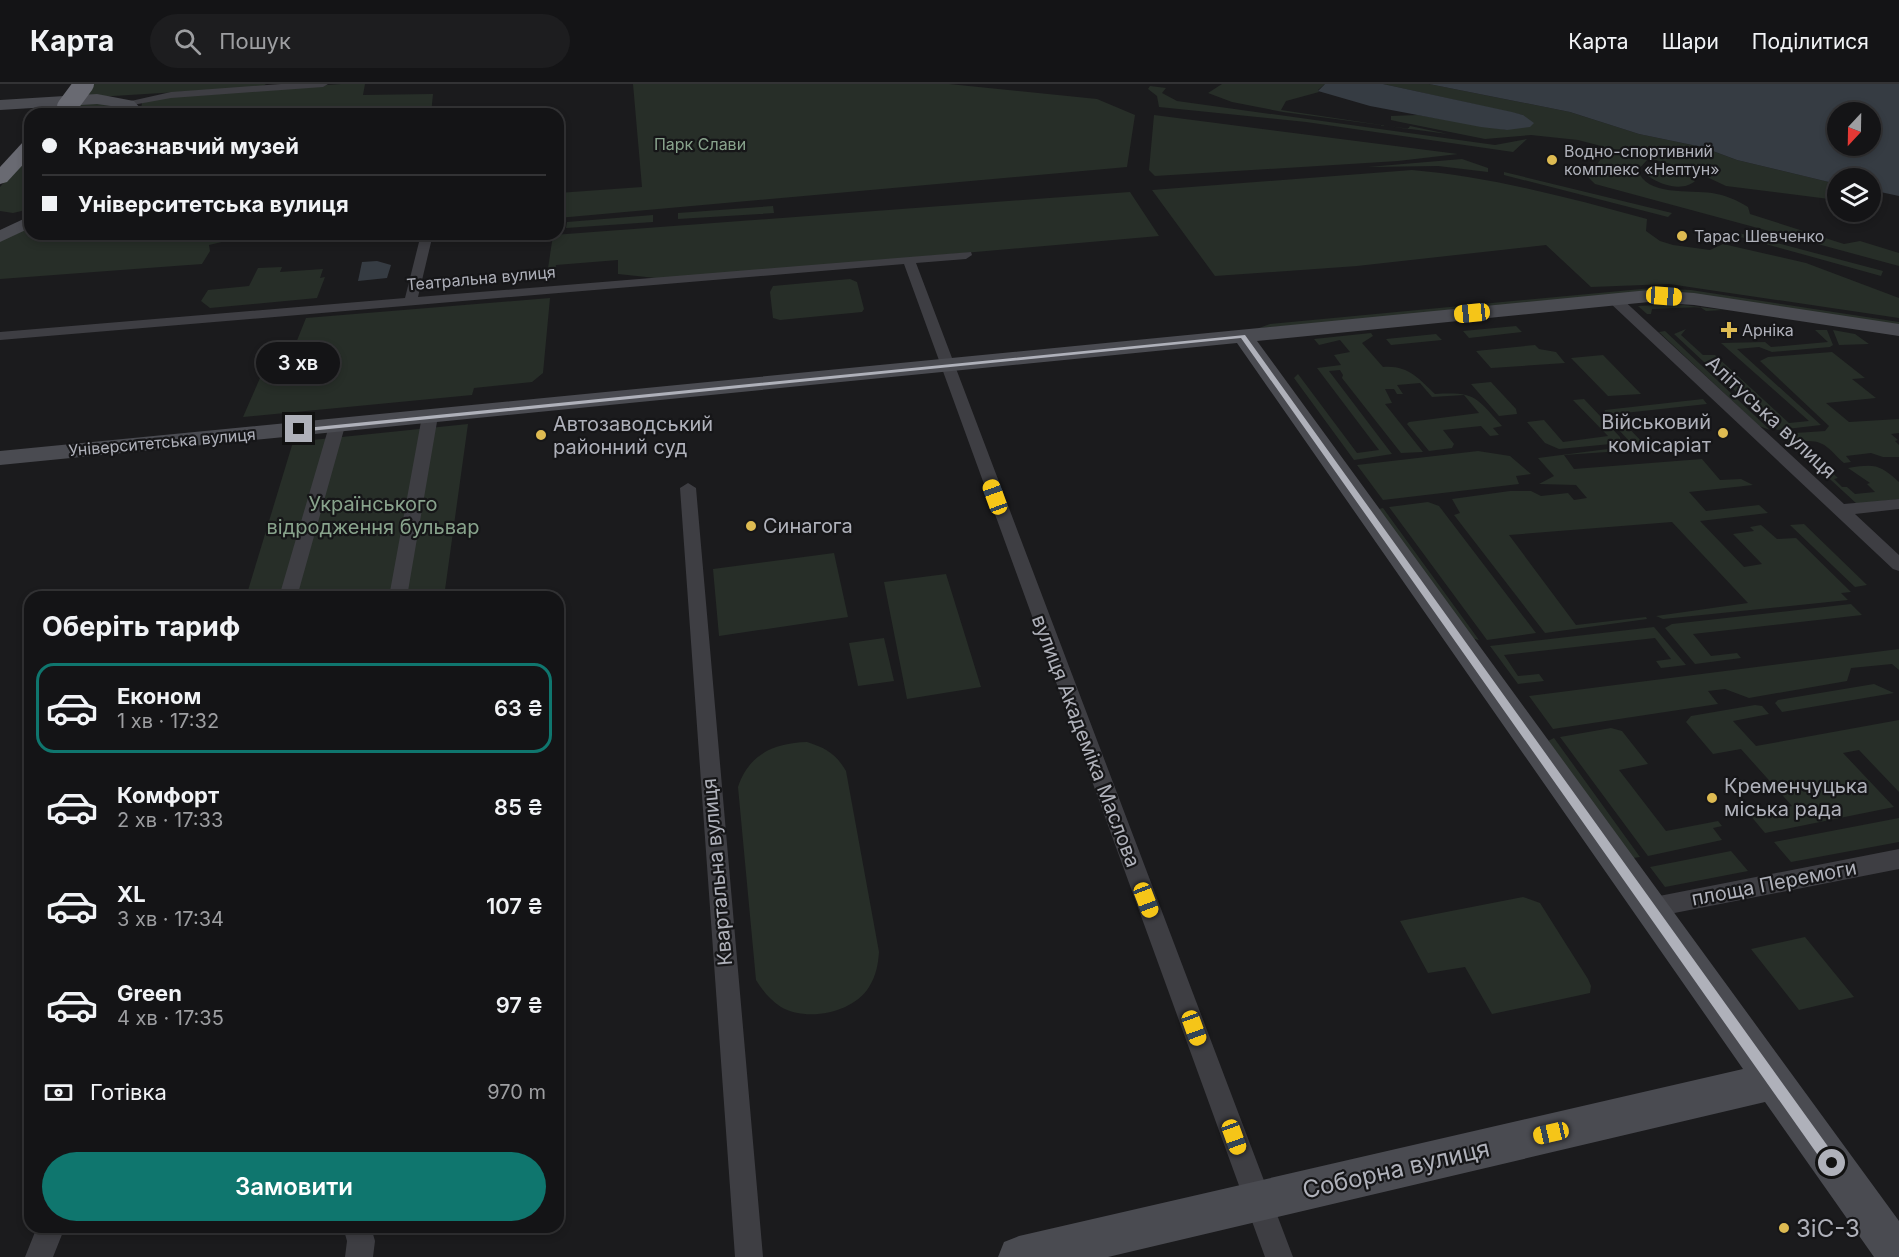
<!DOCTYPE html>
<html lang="uk">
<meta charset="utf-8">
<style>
:root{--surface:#141416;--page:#1d1d1f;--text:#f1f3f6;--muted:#9d9ea1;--line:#333335;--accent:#0f766e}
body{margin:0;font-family:Inter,sans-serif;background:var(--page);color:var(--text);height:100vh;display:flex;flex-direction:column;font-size:22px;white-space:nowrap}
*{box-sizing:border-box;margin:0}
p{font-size:20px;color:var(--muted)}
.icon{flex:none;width:33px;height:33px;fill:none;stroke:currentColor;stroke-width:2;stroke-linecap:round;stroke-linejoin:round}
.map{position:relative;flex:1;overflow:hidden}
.details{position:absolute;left:24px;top:507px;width:540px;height:642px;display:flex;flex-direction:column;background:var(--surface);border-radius:18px;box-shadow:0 3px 9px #0003,0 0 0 2px var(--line)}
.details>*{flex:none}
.top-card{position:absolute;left:24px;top:24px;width:540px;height:132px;border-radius:18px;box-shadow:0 3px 9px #0003,0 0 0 2px var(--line);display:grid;align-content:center;height:132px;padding:0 18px;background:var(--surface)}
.needle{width:39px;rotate:202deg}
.fabs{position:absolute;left:1827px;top:18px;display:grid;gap:12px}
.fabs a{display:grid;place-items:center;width:54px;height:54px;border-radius:50%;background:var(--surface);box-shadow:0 3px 9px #0003,0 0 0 2px var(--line);font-size:30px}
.end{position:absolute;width:27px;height:27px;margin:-14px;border:8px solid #afb1ba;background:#111;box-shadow:0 0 0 3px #111}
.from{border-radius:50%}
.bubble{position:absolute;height:42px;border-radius:21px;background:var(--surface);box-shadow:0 3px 9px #0003,0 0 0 2px var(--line);font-size:20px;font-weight:600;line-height:42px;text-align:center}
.car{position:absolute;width:18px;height:36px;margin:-18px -9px;border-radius:8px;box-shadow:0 0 4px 2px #0007;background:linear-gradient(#f5c518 24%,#345 0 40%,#f5c518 0 76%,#345 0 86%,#f5c518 0)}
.top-card b{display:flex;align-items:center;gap:21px;height:57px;font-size:22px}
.top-card b+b{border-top:2px solid var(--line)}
.top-card i{width:15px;height:15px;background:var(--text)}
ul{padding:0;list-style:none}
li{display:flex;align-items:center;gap:18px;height:90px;margin:0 12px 9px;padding:0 6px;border:3px solid transparent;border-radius:18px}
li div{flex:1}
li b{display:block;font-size:22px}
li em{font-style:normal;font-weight:600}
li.current{border-color:var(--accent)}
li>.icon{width:54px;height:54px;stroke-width:1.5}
h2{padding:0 18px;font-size:27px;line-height:72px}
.pay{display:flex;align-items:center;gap:15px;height:66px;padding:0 18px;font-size:22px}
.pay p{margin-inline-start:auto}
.button{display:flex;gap:12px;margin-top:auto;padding:12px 18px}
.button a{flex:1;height:69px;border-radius:36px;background:var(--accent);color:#fff;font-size:24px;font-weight:600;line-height:69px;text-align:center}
header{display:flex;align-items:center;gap:36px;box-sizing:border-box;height:84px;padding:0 30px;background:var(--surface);border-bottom:2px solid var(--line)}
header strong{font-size:28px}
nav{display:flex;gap:33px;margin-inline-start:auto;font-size:21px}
.search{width:420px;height:54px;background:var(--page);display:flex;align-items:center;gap:15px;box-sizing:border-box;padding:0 21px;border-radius:33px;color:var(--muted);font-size:22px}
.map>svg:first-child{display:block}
</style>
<header>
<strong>Карта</strong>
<div class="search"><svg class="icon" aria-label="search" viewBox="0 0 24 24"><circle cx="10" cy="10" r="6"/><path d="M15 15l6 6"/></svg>Пошук</div>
<nav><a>Карта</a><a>Шари</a><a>Поділитися</a></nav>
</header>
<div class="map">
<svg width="1899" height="1173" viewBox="0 0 1899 1173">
<rect width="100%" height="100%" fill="#1b1b1d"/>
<path fill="#272e28" d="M91,0H266L262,3L80,14Z
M341,0H365L363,11L433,10L431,30H140L142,19L162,13Z
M633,0H949L1097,15L1135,31L1127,83L558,134V109L642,103Z
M1222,0H1325L1318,6L1319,8L1286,17L1281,26L1408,45L1410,42L1448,50L1283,28L1232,18L1208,9Z
M1383,0H1429L1570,28L1639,50L1702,63L1737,76L1837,100V116L1726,102L1690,85L1578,56L1531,51L1485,55L1400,38L1391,36V32L1418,31L1507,46L1523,31Z
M1150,2L1166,4L1162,9L1177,17L1495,61L1527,55L1513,68L1306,38L1159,23L1157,12L1148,5Z
M92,17L124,23L126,30H65L76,18Z
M1154,31L1458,70L1398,77L1155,92L1149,86Z
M1594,63L1647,76L1638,86C1645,112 1691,106 1712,109C1725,111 1737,116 1748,123L1750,130L1844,160L1860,157L1899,169V182L1595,100L1588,93L1603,72L1589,68Z
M30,69V125L13,129L0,127V103Z
M1462,75L1488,84V88L1438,82L1368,83Z
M1655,84L1681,87L1695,97C1683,108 1660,101 1648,92L1649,86Z
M1412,86C1492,93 1570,114 1647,135L1646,147L1660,157L1673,161L1710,166L1723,160L1806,179L1899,214V234L1669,200L1591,203L1546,161L1357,182L1215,192L1152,106Z
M1504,88L1672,129L1668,133L1504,91Z
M1130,108L1159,152L665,195L618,190V176L556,181L554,191H547L553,151Z
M773,122L774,129L678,135V129Z
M653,131V138L566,144L567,138Z
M30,141V150H232L226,157L209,161L210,167L202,180L0,195V156Z
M1739,149L1883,187L1881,192L1737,152Z
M282,183L280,188L323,185L320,194L325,193L317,214L210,224L201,217L208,206L249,202L258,184Z
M850,195L857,198L864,225L862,228L780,236L773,234L770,208L773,202Z
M1652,204L1691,206L1899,238V241L1694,210L1259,244L1270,240Z
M550,214L543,289L532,298L474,304L472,311L243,333L260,294L272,293L277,280L288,279L306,234Z
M1676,220L1723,226L1706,227L1700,223L1652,225L1651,230H1647L1638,222Z
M1516,242L1522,248L1469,254L1463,247Z
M1686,245L1681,251L1703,271H1715L1789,339L1809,337L1721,259L1765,258L1771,263L1828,258L1815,246H1827L1833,261L1830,263L1772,268L1759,263L1737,265L1821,341L1777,346L1674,250Z
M1833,246L1855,250L1869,260L1839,261Z
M1665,247L1770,346L1759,342L1659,248Z
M1371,249L1373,252L1362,259L1383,283C1408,281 1418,294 1435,310C1477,308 1475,313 1502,342L1493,344L1499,351L1490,352L1481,342L1443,346L1454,360L1452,364L1429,367L1407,340L1409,338L1479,329L1464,311L1432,313L1420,299L1397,301L1403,310H1397L1394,305H1385L1392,319L1385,320L1423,368L1401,369L1342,294L1343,291L1340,286L1329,287L1392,370L1354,376L1294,294L1298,290L1357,369L1379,366L1317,284L1341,281L1334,271L1350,268L1340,256L1319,261L1314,255Z
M1436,250L1442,256L1391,261L1386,255Z
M1535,261L1539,265L1556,268L1565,279L1491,284L1476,267Z
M1832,268L1865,294L1852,295L1876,314L1826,319L1849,338L1899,335V349L1891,350L1898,356L1895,357L1899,361V373H1883L1871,369L1846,372L1851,378L1844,379C1829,366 1825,353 1798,358L1809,372H1814L1838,394L1834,395L1842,403H1847L1855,410L1875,408L1867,400L1870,399L1848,384C1875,380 1879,380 1899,398V415L1857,420L1781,350L1825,347L1829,342L1760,277L1768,273Z
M1603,271L1641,310L1608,312L1571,274Z
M1491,298L1516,325L1517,330L1499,332L1471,300Z
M1584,315L1620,353L1621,359L1559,365L1545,359L1527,338L1544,336L1563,358L1608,352L1573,316Z
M1703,315L1707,320L1615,330L1649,365L1564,371L1574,385L1702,375L1720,396L1741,395L1753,401L1689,408L1706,427L1759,421L1768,429L1700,437L1744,483L1762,480L1733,450L1754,447L1750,443L1761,441L1777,455L1796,454L1851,508L1841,509L1848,516L1663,535L1656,532L1748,519L1672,438L1509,451L1576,541L1646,533L1647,535L1545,549L1454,431L1460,429L1452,415L1510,407H1531L1541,412L1568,409L1574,416L1587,414L1576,401L1539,400L1554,392L1538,374L1631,362V359L1604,330L1605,326Z
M468,340L444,513H246L293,358Z
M1478,367L1510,372L1531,390L1516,392L1519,400L1383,416L1357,381Z
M1428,418L1439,422L1536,549L1487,556L1389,423Z
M1383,424L1479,556L1471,554L1379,425Z
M1804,440L1867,501L1855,503L1790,441Z
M834,469L848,533L719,552L713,485Z
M946,490L981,603L907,615L884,498Z
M1851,520L1862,531L1693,550L1711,572L1737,569L1741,574L1695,580L1665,544L1672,540Z
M1654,543L1686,581L1661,584L1656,577L1671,575L1655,554L1504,571L1518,592L1539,590L1544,597L1518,600L1490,562Z
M884,554L894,597L858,602L849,559Z
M1899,565V586L1892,580L1851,584L1847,597L1749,614L1725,605L1708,607L1718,620L1553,645L1529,612Z
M1874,600L1894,609L1782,628L1775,619L1778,616Z
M1755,621L1762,622L1769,630L1733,637L1756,662L1899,636V708L1859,666L1843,669L1894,723L1765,749L1750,731L1792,722L1741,665L1713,670L1686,638L1691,632Z
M1611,644L1622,647L1648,680L1619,686L1666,747L1718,737L1722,742L1713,744L1722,756L1648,772L1560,653Z
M1554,654L1640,773L1633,774L1548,657Z
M807,658C826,664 836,670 846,687L879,868C878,881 876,892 869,903C853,929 807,938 781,923C770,916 763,907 756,896L738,703C749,670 774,659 807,658Z
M1899,734V758L1791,778L1774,758Z
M1731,767L1748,787L1665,803L1650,783Z
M1523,813L1540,819L1588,895L1591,902L1590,909L1492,930L1465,883L1428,889L1400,837Z
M1805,853L1854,913L1799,926L1751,865Z"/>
<path fill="#363c43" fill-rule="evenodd" d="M1325,0H1383L1512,28L1523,31L1534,39L1530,43L1507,46L1481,43L1370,22L1318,7Z
M1429,0H1899V112L1871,106L1870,94H1838L1837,100L1737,76L1702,63L1639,50L1570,28ZM1870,28V62H1838V28Z
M377,177L391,181L387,194L358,197L362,178Z"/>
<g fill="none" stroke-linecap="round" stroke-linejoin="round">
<path fill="#3e3e43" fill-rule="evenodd" d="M281,0H328L323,3L171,14L127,22L122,19L171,8Z
M421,150H433L418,213L971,168L972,171L966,175L916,179L1293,1173H1265L904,180L0,256V248L405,214Z
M1614,211L1619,212L1844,420L1899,415V425L1855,430L1899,471V487L1893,485L1609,218L1607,215Z
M430,327L438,332L407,513H389L422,332Z
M337,337L345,342L297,513H279L329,342Z
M688,399L696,404L763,1173H735L680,404Z
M1899,765V785L1649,834L1641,831L1637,824L1641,817L1649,814Z
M37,1143H65L53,1173H25Z
M343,1143H371L375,1157L373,1173H345L347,1157Z"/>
<path fill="#4a4b51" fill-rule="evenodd" d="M97,10L134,17L141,25L140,30H124V24L97,20L0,26V16Z
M30,132V144L0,158V146Z
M1649,206L1694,209L1899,240V252L1694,221L1649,218L1257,257L1899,1137V1173H1874L1765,1018L1108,1173H998L1004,1158L1019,1152L1743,985L1237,259L0,381V367Z"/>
<path fill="#696a72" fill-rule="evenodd" d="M30,56V73L7,98L0,100V83L23,58Z"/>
<path stroke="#696a72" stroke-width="20" d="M67,23L84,0"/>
</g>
<path fill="#afb1ba" d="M1245,251L1837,1075V1084H1827L1241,254L299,348L295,345Z"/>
<g fill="#debb52" stroke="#161618" stroke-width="2">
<circle cx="1552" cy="76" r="6"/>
<circle cx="1682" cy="152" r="6"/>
<path d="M1726 237h6v6h6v6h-6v6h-6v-6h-6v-6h6z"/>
<circle cx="1723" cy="349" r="6"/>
<circle cx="541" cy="351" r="6"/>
<circle cx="751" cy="442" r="6"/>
<circle cx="1712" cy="714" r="6"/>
<circle cx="1784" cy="1144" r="6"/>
</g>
<g text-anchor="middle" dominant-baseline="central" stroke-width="4.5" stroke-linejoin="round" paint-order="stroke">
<g font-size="16" fill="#88a38c" stroke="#161618">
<text x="700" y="60">Парк Слави</text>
</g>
<g font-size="16" fill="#afb1ba" stroke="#161618" text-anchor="start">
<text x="1564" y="67">Водно-спортивний<tspan x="1564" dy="18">комплекс «Нептун»</tspan></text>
<text x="1694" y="152">Тарас Шевченко</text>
<text x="1742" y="246">Арніка</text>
</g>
<g font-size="16" fill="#afb1ba" stroke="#161618">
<text transform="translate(481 194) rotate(-5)">Театральна вулиця</text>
<text transform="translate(162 358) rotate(-5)">Університетська вулиця</text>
</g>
<g font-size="20" fill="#afb1ba" stroke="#161618">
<text transform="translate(1771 333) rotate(43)">Алітуська вулиця</text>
<text transform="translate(1086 657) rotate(69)">вулиця Академіка Маслова</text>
<text transform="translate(717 788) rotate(-95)">Квартальна вулиця</text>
<text transform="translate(1774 799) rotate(-11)">площа Перемоги</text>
</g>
<g font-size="20" fill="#afb1ba" stroke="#161618" text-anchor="start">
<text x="1711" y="338" text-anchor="end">Військовий<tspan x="1711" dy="23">комісаріат</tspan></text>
<text x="553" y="340">Автозаводський<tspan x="553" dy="23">районний суд</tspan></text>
<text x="763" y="442">Синагога</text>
<text x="1724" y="702">Кременчуцька<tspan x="1724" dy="23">міська рада</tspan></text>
</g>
<g font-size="20" fill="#88a38c" stroke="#161618">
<text x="373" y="420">Українського<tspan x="373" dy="23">відродження бульвар</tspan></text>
</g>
<g font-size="24" fill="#afb1ba" stroke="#161618">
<text transform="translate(1396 1085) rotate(-13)">Соборна вулиця</text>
</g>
<g font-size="24" fill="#afb1ba" stroke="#161618" text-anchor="start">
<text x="1796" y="1144">ЗіС-3</text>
</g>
</g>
</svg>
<div class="fabs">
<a><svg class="needle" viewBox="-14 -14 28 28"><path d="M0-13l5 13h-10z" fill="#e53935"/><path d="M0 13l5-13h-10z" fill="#9d9ea1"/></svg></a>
<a><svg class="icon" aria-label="layers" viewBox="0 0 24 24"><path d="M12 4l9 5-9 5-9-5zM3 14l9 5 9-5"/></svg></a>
</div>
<i class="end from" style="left:1832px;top:1079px"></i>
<i class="end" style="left:299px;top:345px"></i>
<div class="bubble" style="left:256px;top:258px;width:84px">3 хв</div>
<i class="car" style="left:1664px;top:212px;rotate:94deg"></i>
<i class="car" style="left:1472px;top:229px;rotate:264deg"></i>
<i class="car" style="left:995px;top:413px;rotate:340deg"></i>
<i class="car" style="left:1146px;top:816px;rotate:159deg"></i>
<i class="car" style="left:1194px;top:944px;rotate:160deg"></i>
<i class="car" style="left:1551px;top:1049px;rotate:257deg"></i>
<i class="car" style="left:1234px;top:1053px;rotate:160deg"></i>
<div class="top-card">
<b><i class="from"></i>Краєзнавчий музей</b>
<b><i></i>Університетська вулиця</b>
</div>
<section class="details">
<h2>Оберіть тариф</h2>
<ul>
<li class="current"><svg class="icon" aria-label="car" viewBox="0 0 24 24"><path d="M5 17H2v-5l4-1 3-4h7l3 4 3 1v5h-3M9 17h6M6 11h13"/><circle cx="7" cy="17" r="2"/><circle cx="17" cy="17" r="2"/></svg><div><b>Економ</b><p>1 хв · 17:32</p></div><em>63 ₴</em></li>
<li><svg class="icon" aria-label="car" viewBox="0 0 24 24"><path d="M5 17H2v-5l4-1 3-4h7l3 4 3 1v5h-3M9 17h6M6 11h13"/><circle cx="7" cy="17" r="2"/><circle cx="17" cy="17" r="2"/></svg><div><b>Комфорт</b><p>2 хв · 17:33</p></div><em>85 ₴</em></li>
<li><svg class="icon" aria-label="car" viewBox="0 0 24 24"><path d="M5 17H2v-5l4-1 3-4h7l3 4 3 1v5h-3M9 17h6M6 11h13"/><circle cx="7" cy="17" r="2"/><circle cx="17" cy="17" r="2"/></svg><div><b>XL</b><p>3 хв · 17:34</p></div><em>107 ₴</em></li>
<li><svg class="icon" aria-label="car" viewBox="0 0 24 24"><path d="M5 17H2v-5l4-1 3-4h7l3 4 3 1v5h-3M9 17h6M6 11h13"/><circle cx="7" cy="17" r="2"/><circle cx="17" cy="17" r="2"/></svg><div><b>Green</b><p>4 хв · 17:35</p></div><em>97 ₴</em></li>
</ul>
<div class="pay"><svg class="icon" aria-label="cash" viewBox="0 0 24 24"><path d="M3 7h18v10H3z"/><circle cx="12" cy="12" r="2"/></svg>Готівка<p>970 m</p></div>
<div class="button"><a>Замовити</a></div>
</section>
</div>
